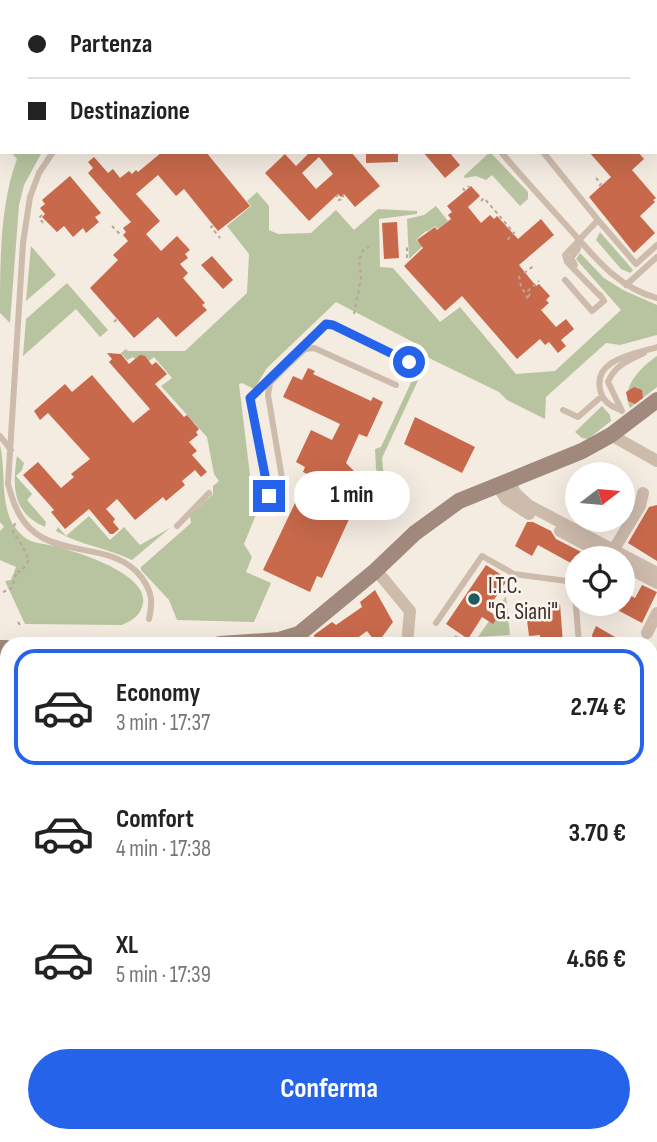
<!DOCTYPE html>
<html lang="it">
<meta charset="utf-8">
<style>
:root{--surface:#fff;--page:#f6f6f6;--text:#222;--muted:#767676;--line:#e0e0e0;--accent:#2563eb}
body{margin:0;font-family:"Sofia Sans Condensed",sans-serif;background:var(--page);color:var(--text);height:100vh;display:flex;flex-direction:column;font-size:26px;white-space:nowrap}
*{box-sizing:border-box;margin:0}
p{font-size:23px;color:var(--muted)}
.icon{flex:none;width:38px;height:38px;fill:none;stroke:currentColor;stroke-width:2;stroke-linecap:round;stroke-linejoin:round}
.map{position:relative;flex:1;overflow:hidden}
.drawer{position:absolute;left:0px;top:637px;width:658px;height:506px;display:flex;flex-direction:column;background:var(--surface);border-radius:21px 21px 0 0;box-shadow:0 7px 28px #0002}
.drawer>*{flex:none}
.top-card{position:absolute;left:0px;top:0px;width:658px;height:154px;box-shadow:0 7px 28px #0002;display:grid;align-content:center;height:154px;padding:0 28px;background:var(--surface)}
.needle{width:46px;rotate:74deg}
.controls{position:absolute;left:565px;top:462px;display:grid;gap:14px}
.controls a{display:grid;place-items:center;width:70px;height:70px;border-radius:50%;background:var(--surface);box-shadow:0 7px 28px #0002;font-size:35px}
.end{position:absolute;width:32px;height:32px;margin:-16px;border:9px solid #2563eb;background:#fff;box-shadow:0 0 0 4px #fff}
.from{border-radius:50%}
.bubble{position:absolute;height:49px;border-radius:24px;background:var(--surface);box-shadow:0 7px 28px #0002;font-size:23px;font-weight:700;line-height:49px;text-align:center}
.top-card b{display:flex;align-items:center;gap:24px;height:66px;font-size:26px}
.top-card b+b{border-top:2px solid var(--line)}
.top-card i{width:18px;height:18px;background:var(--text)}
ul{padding:12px 0 0;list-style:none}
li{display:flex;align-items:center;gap:21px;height:116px;margin:0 14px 10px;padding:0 14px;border:4px solid transparent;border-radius:21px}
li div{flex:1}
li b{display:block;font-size:26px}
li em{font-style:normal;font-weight:700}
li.on{border-color:var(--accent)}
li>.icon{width:63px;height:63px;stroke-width:1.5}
.button{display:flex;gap:14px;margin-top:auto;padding:14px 28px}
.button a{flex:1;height:80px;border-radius:42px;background:var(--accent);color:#fff;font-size:28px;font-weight:700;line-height:80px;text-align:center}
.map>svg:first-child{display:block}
</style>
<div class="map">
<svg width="657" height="1142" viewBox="0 0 657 1142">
<rect width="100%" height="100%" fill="#f4ebe1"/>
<path fill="#b8c4a0" d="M11,152H42L24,185L19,205L10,323L0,313C0,263 0,204 17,159Z
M490,152L528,192V199L520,206L492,175L486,180L476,176L465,178L464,176Z
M257,192L269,206V230L278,234L311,233L336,210L354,230L378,209L417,211V214L379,219L380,267L393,268L440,322L460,307L516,374L555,371L621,310L576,259L580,253L604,278L623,290L657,305V335L620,345L606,343L546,397L545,419L507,400L499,392L429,358L413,342L336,302L267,368L254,389L242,383L239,384L255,517L244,544L252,557L246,572L271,583L254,622L177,620L169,600L141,570V567L191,523L190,516L213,494V486L219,481L214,474L207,437L161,386L172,378L154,357L141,367L133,357L127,360L121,353L126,349L128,351H185L247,293L249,254L227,226L251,206L247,201Z
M436,206L448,221L438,229L435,226L427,232L426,231L416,240L423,246L409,259L407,219L424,215Z
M600,232L633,270L630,273L621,269L596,240Z
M31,246L56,275L26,301Z
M67,283L108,330L100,337L76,309L23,356L26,319Z
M657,356V387L630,408C620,387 641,367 657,356Z
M425,370L421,374L382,458L384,480L393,494L388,498L376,469L375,449L381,447L416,372Z
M602,406L610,415L611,421L588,439L582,438L575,432Z
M0,445C6,470 0,499 12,523C15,528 22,536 27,539C35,544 49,544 58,547C80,553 148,574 143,603C141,615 133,620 122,625L25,624L5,581L11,580L16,567L0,560V531L4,527L0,522Z
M17,456L24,463L22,470L16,476L32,494L27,500L46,522L45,527C13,513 12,488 17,456Z
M89,516L110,540L124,527L140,545L170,528L132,560C108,548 79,545 56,531L58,527L66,536Z
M506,596L510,635L478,637Z
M285,1136H438L440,1142H287Z"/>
<path fill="#c8694b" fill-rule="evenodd" d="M162,152H206L250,206L218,231L184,189L176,196L158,175L136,194L160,221L146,234L161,251L177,236L190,250L185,254L188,258L180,264L188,273L183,278L205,303L202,305L207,310L176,337L158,317L134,338L90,288L118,260L113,255L128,241L123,235L126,232L123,228L131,222L88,173L93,168L88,162L94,157L108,173L113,169L120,178L129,171L132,174L136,170L138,172Z
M310,152H351L380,186L355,207L344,194L341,197L338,194L309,221L265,173L285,154L296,166ZM319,157L333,174L316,189L302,173Z
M366,152H398V162L366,163Z
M423,152H449L460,165L445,178Z
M589,152H638L644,159L632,170L656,198L653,200L655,202L640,216L655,233L634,253L589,197L611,177Z
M70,176L101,213L95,217L99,222L86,233L83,228L73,237L64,226L57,232L42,217L45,214L40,208L45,204L42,200Z
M471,186L480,196L468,207L481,223L490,215L494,219L497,216L518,239L541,219L554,235L519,265L536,286L539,284L550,296L546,300L549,303L541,310L556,327L566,319L574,329L561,340L566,346L558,353L549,342L545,345L540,339L517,359L462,296L445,311L404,266L423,248L417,240L435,227L437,230L451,219L448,215L452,212L447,206Z
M397,222L399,258L384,259L382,223Z
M212,256L233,280L223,289L201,265Z
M107,353L121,354L129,364L140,355L145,356L152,365L156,362L167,374L155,384L184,417L187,415L199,429L196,432L198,435L189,442L197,451L192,455L207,472L201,477L195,470L182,481L185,485L166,501L163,497L135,520L117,499L106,509L115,519L113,522L119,529L113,534H110L89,509L65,529L51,512L54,510L23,475L38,462L61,488L74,477L71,474L90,459L48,413L40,420L34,411L65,384L72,392L92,375L133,423L150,409L109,362L112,359Z
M308,368L315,371L313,374L371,401L373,397L383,402L367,437L359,434L346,463L360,477L364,485L367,501L365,505L356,504L322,578L317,576L310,592L263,570L296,501L301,504L313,477L303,472L305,467L296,462L311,430L332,440L340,424L283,397L293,376L302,380Z
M634,387L642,390L643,398L635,404L628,401L626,392Z
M415,417L475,447L462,473L404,444Z
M657,505V561L628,543L649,507Z
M527,522H533L551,531L556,539L593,558H578V567L538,545L532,556L515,546Z
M486,565L508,579L487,610L498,617L493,624L482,617L468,639L446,624Z
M642,585L657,592L642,623L606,604H623V591L635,598Z
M375,590L393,622L377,644L367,631L349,644H316L314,635L332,622L336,625L362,607L360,602Z
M560,604L563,644H541L540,635L529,636L527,620L539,619L538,606Z
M596,626L627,644H594L592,635Z"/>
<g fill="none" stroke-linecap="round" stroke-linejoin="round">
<path stroke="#b9a596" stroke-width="2" stroke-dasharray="3.5 3.5" stroke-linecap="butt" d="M596,178L601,184L597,188
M463,188L464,190L469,186
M338,194L336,198L339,200L343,199V195
M481,201L484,198L514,233L507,240
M42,215L39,218L45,225
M112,226L122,236
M213,226L211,227L220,238
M406,257H407V246
M524,273L535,265
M519,276L521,286L528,299
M528,297L530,294L528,291L539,281
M354,314L361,279L359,260L363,250L369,247
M114,322L117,319
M3,592L12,588L17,571L21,572L29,560L23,547L13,532L15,523
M18,622L20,625
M455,636L466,643"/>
<path stroke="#cdbbac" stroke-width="6" d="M110,0L114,2
M294,0L296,2
M392,0L393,2
M444,0L445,2
M174,2L178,0
M403,2L406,0
M0,40L2,42
M656,59H657
M53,152L39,173L30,197L23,243L8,484C14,506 21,526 43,538C75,555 119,546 142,578C152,592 153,602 149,619
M501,152C522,177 544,201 566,225C593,255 616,287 657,298
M543,152L598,220L565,255L567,262L600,296
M598,220L636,264L657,245
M575,265L571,258L578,249L579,240
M565,280L592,311L604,301L600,295
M626,285L657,257
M396,385L314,348L305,349L290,363L270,383L268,395L284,490L283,495L276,499L269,497L250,398L326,324L333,325L409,362
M563,410L578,417L602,396
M621,410C613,408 604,402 601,393C590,359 636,354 657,347
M622,411L608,382C615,365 628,361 644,353
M0,436L11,450
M177,526L209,493
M436,623L482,556L514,574L574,582L579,644
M651,718L657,716
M0,758H7
M0,1091H7
M72,1136V1142
M265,1142V1136"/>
<path stroke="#cdbbac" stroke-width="9" d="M0,927H7"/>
<path stroke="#cdbbac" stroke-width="12" d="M611,435L657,461
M510,482L515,493L528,505L657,573
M498,487L506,499L529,514
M560,531L611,558
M614,549L640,506L643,493
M623,565L657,583
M376,570L410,611L407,644
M647,633L657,613
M651,798L657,795
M651,1023L657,1066
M651,1089L657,1075
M617,1142L619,1136"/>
<path stroke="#a18a7d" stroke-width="16" d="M220,644L279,640L299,634L374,572L415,533L459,501L582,451L611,435L657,400
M0,648H7
M454,1136L455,1142
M500,1136V1142"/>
</g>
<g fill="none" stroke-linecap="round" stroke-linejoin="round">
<path stroke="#2563eb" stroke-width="9" d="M269,496L250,398L326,324L333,325L409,362"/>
</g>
<circle fill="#1f5a5e" stroke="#fbf5ee" stroke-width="2.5" cx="474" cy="599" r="7"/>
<g text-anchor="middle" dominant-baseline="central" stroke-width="5" stroke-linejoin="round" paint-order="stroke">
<g font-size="23" fill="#3b302b" stroke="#fbf5ee" text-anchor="start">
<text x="488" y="586">I.T.C.<tspan x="488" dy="26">"G. Siani"</tspan></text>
</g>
</g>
</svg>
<div class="controls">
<a><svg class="needle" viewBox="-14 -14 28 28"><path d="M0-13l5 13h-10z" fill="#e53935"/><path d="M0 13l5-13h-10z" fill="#767676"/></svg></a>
<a><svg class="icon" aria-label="locate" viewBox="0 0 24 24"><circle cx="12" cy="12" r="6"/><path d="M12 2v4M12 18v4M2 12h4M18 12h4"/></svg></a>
</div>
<i class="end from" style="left:409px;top:362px"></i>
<i class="end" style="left:269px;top:496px"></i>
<div class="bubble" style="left:294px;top:471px;width:116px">1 min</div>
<div class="top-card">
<b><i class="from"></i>Partenza</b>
<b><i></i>Destinazione</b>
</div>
<section class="drawer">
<ul>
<li class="on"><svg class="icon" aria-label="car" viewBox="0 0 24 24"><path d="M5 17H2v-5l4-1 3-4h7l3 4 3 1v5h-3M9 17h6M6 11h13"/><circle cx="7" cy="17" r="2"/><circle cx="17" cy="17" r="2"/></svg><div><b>Economy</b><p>3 min · 17:37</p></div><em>2.74 €</em></li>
<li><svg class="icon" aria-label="car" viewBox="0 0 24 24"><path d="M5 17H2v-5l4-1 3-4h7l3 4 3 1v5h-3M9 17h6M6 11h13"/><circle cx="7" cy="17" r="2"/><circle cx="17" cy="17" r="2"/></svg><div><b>Comfort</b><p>4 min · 17:38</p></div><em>3.70 €</em></li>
<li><svg class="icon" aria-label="car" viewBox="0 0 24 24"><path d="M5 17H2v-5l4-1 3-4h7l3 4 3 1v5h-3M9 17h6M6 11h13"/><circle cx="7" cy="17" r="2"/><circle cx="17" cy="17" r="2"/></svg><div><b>XL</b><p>5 min · 17:39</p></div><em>4.66 €</em></li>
</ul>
<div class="button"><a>Conferma</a></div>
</section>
</div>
